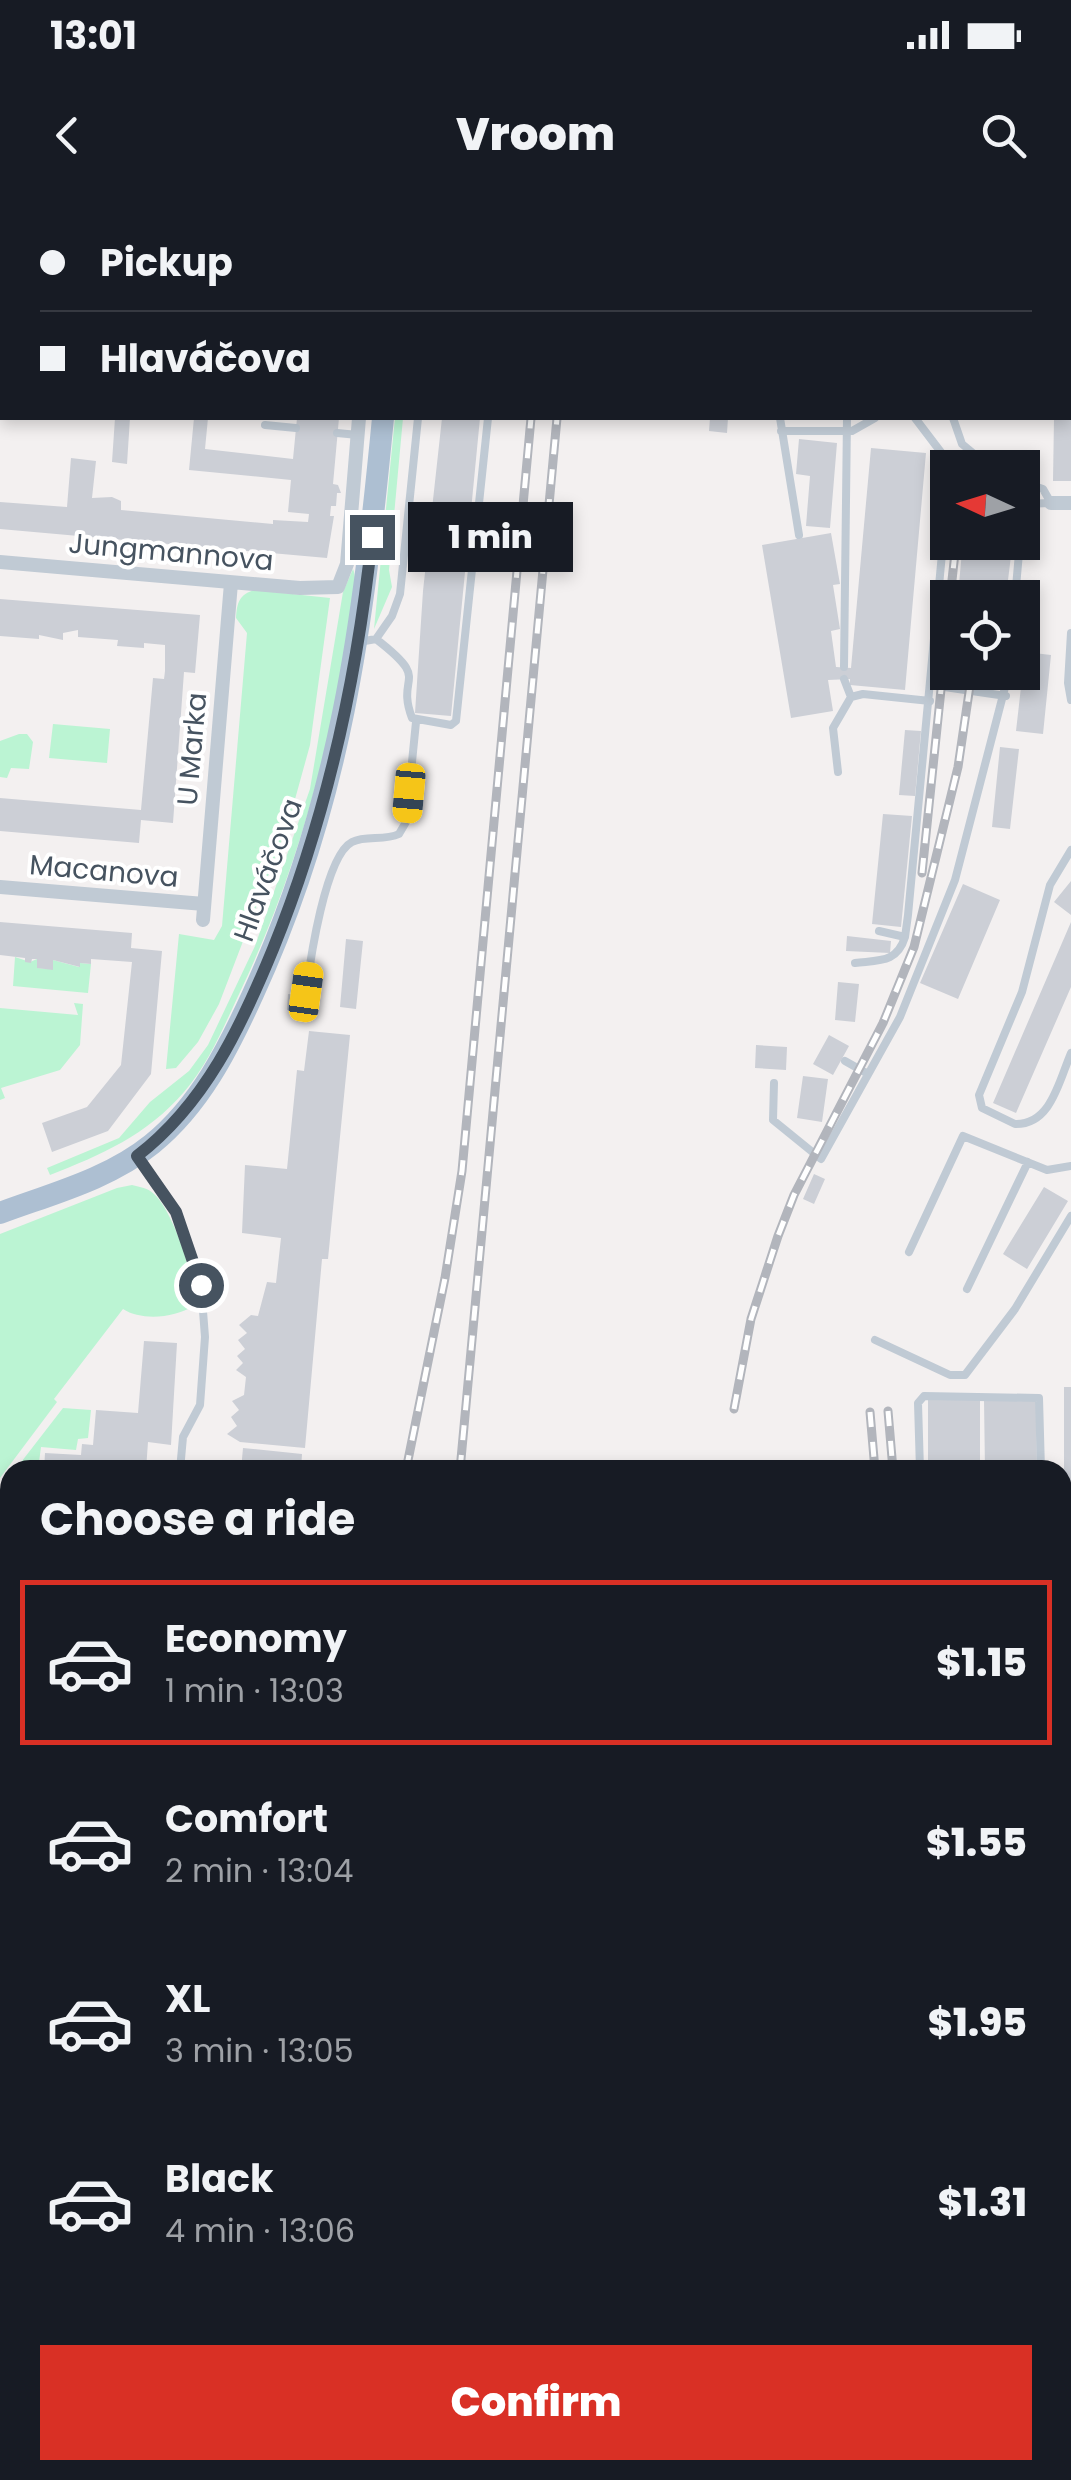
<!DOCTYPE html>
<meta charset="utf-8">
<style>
:root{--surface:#171b24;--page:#20242c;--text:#f1f3f6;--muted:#9ea1a6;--line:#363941;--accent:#d93025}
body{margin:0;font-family:Poppins,sans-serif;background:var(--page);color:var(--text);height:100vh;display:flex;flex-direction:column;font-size:38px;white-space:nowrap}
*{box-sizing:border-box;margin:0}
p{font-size:32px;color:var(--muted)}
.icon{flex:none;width:55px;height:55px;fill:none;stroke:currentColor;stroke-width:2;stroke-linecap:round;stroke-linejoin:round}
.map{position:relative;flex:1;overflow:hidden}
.side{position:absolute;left:0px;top:1260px;width:1072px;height:1020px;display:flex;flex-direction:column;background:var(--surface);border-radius:30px 30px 0 0;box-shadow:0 5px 15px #0003}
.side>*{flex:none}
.hud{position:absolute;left:0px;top:0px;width:1072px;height:220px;box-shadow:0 5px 15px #0003;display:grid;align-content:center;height:220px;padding:0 40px;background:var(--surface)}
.needle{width:65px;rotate:274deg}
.tools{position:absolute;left:930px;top:250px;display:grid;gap:20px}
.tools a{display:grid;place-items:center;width:110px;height:110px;border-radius:0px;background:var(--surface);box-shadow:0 5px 15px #0003;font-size:50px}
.end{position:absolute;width:45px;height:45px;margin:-22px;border:12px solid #465360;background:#fff;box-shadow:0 0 0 5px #fff}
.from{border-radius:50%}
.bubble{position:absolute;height:70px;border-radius:0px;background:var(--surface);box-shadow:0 5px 15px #0003;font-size:32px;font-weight:800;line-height:70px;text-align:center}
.car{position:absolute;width:30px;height:60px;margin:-30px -15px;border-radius:12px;box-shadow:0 0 8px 2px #0007;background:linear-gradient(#f5c518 24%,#345 0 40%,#f5c518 0 76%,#345 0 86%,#f5c518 0)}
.hud b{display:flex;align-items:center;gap:35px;height:95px;font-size:38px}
.hud b+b{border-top:2px solid var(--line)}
.hud i{width:25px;height:25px;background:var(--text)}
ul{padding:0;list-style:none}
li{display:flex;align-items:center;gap:30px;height:165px;margin:0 20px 15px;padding:0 20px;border:5px solid transparent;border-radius:0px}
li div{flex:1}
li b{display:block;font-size:38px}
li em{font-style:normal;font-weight:800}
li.active{border-color:var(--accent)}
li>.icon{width:90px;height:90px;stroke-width:1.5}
h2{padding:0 40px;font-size:45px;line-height:120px}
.action{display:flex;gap:20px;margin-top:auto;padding:20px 40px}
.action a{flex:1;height:115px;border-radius:0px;background:var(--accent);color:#fff;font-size:40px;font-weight:800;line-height:115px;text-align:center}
.status{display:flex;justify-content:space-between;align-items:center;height:70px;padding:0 50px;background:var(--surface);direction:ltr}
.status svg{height:28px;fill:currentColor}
header{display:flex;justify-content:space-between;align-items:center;height:130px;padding:0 40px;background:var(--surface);font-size:45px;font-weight:800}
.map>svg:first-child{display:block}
</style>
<div class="status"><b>13:01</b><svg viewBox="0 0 49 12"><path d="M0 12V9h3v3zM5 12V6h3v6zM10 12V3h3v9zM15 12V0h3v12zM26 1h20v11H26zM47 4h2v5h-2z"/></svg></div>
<header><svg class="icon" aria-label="back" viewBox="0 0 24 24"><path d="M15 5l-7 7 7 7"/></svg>Vroom<svg class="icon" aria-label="search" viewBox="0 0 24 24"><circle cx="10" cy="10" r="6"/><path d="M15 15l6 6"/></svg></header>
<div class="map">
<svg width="1071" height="2280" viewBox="0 0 1071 2280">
<rect width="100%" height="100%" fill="#f3f0f0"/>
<path fill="#bbf4d3" d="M395,218H403L389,370L392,387L374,429Z
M353,369C359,382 349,417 347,435C328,559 294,678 240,792C224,826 209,863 184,892C147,935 101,955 50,975L47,968L119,938L150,902L189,871L208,845L255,746L310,589L343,392Z
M255,390L330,398L310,545L289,621L219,804L198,842L176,868L166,869L179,734L214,740L222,726L247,433L236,418C237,403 239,394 255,390Z
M53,524L110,529L107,563L49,558Z
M19,534H27L33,542L29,569L11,568L7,578L0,577V541Z
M15,757L30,762L37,759L38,768L52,769L53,760L79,767L80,763L91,764L88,793L13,786Z
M74,803L83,804L80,845L60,870L1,888L5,898L0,900V808L78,815Z
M132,985C140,987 148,988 154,994C172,1009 198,1083 193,1106C175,1118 141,1121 123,1109L54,1199L57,1202L0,1278V1034L117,988Z
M63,1208L91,1210L88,1238L78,1239L76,1250L41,1247L38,1270H15Z"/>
<path fill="#cccfd6" d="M115,218H130L127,264L112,262Z
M194,218H208L205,249L293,259L297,218H339L333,284L338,285L341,293H337L336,306H331L330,316H334L327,358L0,329V302L67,307L71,258L96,261L92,298L112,297L121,301V310L273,324V320L308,322L309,314L288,312L291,280L189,270Z
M442,218H480L451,516L415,513L423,391Z
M710,218H728L727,233L709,231Z
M1054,218H1071V281H1053Z
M799,239L837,243L830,328L806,326L810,276L796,274Z
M871,248L926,253L905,490L850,485V479L828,480L833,511L791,518L762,345L831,333L840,384L833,385L840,429L831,431L836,467L851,468Z
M962,351L1011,356L1007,388L959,384Z
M0,399L200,415L195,473L184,472L173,623L141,620L139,643L0,631V598L141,610L153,478L164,479L165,471V445L144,443V448L117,446L118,440L78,437V430L63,433V440L39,435V439L0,436Z
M1025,452L1051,455L1043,534L1016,531Z
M905,530L921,531L915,596L899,595Z
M1000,547L1019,549L1010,629L992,627Z
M883,614L912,616L901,727L872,724Z
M1071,681V715L1054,702Z
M963,684L1000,700L958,799L920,783Z
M0,722L132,733L131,748L162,751L151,874L108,931L52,952L42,923L87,907L121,865L132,762L91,759V764L80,763V767L53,760V770L37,768V759H32L31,763L25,762V758L0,755Z
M1071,722V787L1016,913L993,903Z
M847,736L891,741L890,753L846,751Z
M346,739L363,741L356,809L340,807Z
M838,782L859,784L855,822L835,820Z
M288,794L313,796L311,812L287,810Z
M309,831L350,835L328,1059H322L305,1248L240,1242L227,1234L237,1226L231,1217L239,1210L232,1201L244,1195L246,1177L236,1170L243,1163L237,1156L245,1149L238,1140L247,1133L239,1125L251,1115L258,1116L267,1082L276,1083L281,1038L242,1033L245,965L287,969L297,870L304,871Z
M829,835L849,846L833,875L813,864Z
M756,845L787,847L786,870L755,868Z
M803,876L828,879L822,922L797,918Z
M814,974L825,979L814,1004L803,999Z
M1044,987L1068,1001L1027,1069L1003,1054Z
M144,1141L177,1143L171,1245L148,1242L146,1270H44L45,1253L81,1255L82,1244L93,1245L96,1210L138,1213Z
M1064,1187H1071V1329H1064Z
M928,1200H980V1270H928Z
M984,1200H1036L1037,1270H985Z
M243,1248L302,1254L301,1270H241Z
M1071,2103V2135L1062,2141V2109Z
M135,2270H169L168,2280H134Z"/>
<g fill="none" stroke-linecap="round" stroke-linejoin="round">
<path stroke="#c0cad4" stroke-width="8" d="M440,2V0
M510,2V0
M760,2H780
M787,2L788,0
M780,218L799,335
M915,218L953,268
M953,218L962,244L991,268
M265,225L296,228
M781,231H852L875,218
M337,233L358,235
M1022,282L1043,289L1051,303L1022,304
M1015,398L1020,342
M1071,433L1068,483L1071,500
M376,439C433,483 395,473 412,518L451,525L456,521L488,218
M359,442L376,439L392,416L400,394L418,218
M844,467L847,218
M844,479L851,497
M931,485L1006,496
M838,572L833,528L851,497L863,494L930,501
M1071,650L1050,685L1022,792L979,895L982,908L1015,924C1051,925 1059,881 1071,853
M879,731L905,737L908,715L948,290
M855,763C879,760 897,763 905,737
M306,792C310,762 325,656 352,642C366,635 384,641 399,634L406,622L416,522
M845,861L868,874
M774,883L773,920L821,959L900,817L955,680L1009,472
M139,959L176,1012L201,1085L205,1137L200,1205L183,1237L180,1270
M909,1052L963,936L1047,970L1071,966
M967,1089L1028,962
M875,1140L950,1175H965L1015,1109L1071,1016
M920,1270L918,1203L924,1196L1039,1198L1041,1270
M1062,1506H1071
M0,1512L10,1539
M1066,1656H1071
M0,1682H10
M0,1703L10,1704
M1062,1831L1065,1764
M0,2064L10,1955
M0,2068L10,2082
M0,2145L10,2146
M0,2170H10
M1062,2173L1071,2168
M77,2270L81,2280
M47,2280L48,2270
M906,2280L921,2270"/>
<path stroke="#c0cad4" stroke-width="14" d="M817,2V0
M0,23H2
M1070,39H1071
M1051,303H1071
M0,362L300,388L338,387L347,364L359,218
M0,687L204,704
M203,720L231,383
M1062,2229L1071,2223
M988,2280L1003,2270"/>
<path stroke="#adbfd2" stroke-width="22" d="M405,2V0
M0,1013C51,994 109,979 152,944C200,905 228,849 253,794C341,602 363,424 383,218"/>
<g stroke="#b2b5bc" stroke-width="9">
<path id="rail" d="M551,2V0
M576,2L577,0
M950,398L955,353
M922,673L948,422
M734,1209L751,1119L778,1036L794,995L883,823L914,747L958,567L972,472
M888,1211L893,1270
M870,1212L875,1270
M406,1270L445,1078L462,971L531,218
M460,1270L557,218
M269,2280L270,2270
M381,2280V2270
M637,2280L641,2270
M742,2280L750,2270"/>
</g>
<use href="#rail" stroke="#fff" stroke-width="5" stroke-dasharray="15" stroke-linecap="butt"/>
</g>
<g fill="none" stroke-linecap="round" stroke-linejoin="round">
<path stroke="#465360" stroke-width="12" d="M201,1085L176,1012L137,956C205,904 241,827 273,749C327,616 357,480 372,337"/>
</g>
<g text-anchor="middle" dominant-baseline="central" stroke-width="8" stroke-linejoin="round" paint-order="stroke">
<g font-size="28" fill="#465360" stroke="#fff">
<text transform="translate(171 352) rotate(5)">Jungmannova</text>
<text transform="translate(192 549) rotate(-85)">U Marka</text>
<text transform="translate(268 670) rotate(-70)">Hlaváčova</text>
<text transform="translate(104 671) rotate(5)">Macanova</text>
</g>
</g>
</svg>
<div class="tools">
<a><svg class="needle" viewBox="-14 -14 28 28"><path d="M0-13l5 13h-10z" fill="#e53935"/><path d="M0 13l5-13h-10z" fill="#9ea1a6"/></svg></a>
<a><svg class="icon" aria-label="locate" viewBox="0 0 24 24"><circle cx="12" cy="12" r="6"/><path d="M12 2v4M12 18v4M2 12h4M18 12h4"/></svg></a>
</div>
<i class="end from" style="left:201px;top:1085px"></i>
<i class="end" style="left:372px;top:337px"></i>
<div class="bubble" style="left:408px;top:302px;width:165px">1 min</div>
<i class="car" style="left:409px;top:593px;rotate:185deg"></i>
<i class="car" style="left:306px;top:792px;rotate:8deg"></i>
<div class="hud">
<b><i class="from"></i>Pickup</b>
<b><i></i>Hlaváčova</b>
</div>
<section class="side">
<h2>Choose a ride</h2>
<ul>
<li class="active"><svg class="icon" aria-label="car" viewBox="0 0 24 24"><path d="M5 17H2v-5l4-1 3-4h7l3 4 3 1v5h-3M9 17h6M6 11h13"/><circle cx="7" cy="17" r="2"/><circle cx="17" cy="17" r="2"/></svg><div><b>Economy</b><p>1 min · 13:03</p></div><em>$1.15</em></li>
<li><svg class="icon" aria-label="car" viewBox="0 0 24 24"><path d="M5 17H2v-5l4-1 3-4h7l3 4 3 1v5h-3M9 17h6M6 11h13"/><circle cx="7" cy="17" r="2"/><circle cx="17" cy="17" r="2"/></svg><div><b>Comfort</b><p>2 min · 13:04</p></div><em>$1.55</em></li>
<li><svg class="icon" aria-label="car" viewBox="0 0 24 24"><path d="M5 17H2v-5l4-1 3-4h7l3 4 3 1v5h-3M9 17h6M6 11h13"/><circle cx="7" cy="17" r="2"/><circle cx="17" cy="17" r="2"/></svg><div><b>XL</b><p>3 min · 13:05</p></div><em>$1.95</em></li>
<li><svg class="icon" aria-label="car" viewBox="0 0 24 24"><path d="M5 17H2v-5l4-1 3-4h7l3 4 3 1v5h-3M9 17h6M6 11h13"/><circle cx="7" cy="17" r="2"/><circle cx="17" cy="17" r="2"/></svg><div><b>Black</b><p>4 min · 13:06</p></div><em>$1.31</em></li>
</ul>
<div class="action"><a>Confirm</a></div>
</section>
</div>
